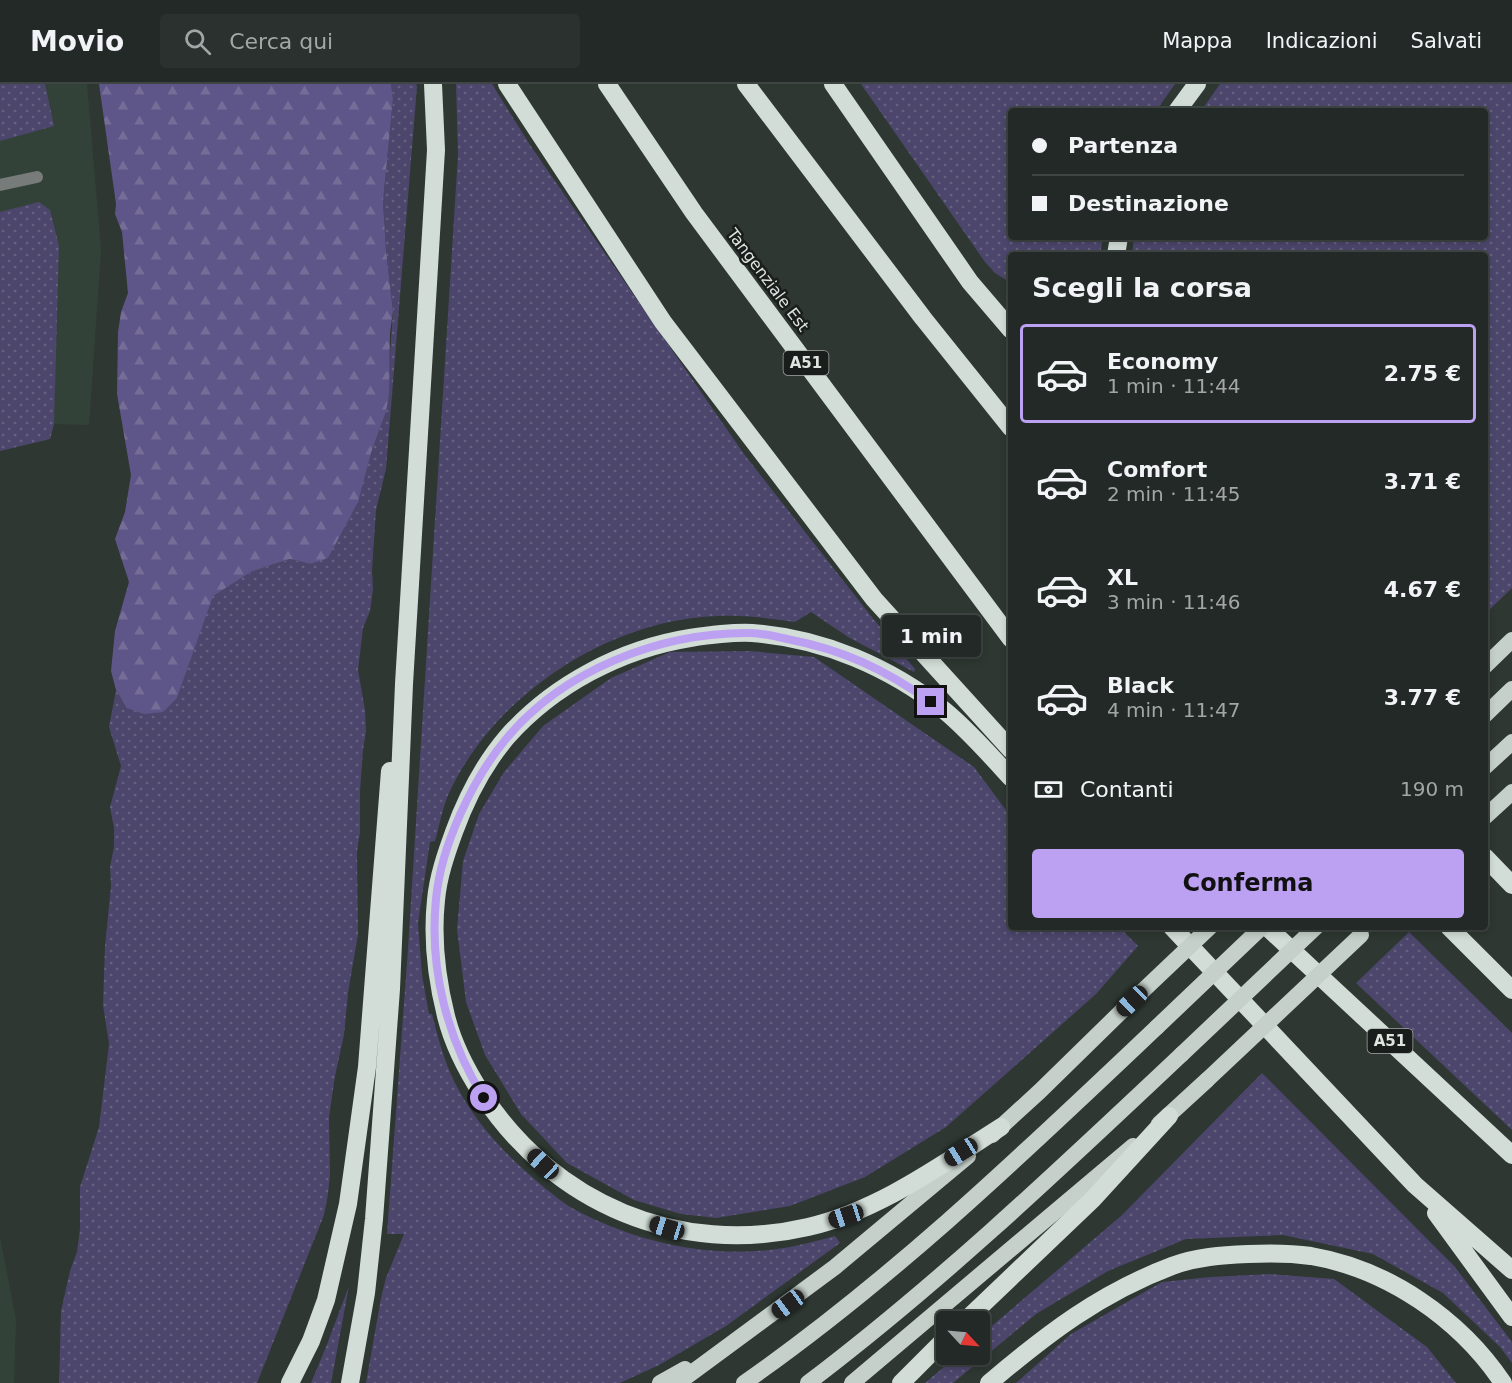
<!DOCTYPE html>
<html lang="it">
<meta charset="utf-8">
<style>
:root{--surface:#222926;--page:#2a312e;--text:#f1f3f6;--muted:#a2a6a7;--line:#3f4543;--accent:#bca0f2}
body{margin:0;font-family:"DejaVu Sans",sans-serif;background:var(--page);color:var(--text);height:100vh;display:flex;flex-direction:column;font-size:22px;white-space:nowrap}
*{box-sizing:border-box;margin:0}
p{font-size:20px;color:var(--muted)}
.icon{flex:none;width:33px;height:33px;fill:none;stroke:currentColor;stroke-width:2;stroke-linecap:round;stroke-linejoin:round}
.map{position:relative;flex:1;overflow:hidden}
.panel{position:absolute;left:1008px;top:168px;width:480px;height:678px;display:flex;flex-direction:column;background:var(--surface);border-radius:6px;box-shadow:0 3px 9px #0003,0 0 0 2px var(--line)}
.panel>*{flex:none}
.guide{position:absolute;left:1008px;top:24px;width:480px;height:132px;border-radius:6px;box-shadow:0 3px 9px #0003,0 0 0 2px var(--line);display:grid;align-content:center;height:132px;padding:0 24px;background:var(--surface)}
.needle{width:39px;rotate:116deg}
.controls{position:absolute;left:936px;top:1227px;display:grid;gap:12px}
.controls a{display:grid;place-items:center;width:54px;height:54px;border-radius:6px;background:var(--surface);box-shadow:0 3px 9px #0003,0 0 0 2px var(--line);font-size:30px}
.end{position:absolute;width:27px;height:27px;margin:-14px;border:8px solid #bca0f2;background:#111;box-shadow:0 0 0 3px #111}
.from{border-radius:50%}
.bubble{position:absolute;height:42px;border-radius:6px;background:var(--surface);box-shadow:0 3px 9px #0003,0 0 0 2px var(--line);font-size:20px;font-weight:700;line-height:42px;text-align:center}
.car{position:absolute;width:18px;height:36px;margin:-18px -9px;border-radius:8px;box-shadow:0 0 4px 2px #0007;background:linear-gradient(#222 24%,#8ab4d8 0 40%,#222 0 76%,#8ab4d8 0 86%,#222 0)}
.guide b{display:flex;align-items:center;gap:21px;height:57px;font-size:22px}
.guide b+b{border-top:2px solid var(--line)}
.guide i{width:15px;height:15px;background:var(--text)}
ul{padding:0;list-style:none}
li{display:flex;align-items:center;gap:18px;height:99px;margin:0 12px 9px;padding:0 12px;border:3px solid transparent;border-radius:6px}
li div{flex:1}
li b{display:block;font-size:22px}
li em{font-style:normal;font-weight:700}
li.selected{border-color:var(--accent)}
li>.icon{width:54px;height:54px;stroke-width:1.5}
h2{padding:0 24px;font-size:27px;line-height:72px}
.pay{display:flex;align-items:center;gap:15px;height:66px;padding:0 24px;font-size:22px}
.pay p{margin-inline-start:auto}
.action{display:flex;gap:12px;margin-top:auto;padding:12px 24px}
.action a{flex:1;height:69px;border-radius:6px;background:var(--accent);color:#111;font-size:24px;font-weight:700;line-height:69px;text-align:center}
header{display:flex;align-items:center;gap:36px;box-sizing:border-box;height:84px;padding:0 30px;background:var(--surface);border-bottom:2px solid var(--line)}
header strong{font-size:28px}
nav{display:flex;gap:33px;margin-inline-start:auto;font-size:21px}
.search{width:420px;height:54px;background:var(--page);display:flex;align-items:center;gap:15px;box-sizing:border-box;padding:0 21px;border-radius:6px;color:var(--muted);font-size:22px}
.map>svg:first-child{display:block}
</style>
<header>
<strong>Movio</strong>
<div class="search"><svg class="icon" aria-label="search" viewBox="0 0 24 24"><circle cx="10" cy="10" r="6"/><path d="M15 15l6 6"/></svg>Cerca qui</div>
<nav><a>Mappa</a><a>Indicazioni</a><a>Salvati</a></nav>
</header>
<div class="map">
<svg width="1512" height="1299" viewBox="0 0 1512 1299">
<defs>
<pattern id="grass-dots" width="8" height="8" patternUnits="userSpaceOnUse" patternTransform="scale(1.5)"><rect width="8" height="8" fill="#4c466c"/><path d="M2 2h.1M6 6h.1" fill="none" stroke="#656181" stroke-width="1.8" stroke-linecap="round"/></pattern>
<pattern id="forest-firs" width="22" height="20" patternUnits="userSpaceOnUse" patternTransform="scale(1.5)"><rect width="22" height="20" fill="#5e5588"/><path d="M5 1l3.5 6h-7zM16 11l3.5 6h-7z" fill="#756d98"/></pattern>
</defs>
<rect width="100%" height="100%" fill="#2e3732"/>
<path fill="#334239" d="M0,0H87L101,166L89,341L54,340L50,355L0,367Z
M0,1153L16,1236L14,1299H0Z"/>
<path fill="url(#grass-dots)" d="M0,0H45L54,42L0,57Z
M391,0H416L417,2L386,385L376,426L372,486L373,506L370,527L363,544L358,586L365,626L366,647L363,666L360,707V748L357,768L358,850L348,909L344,951L335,992L329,1033L330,1091L328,1110L324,1131L257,1299H59L61,1227L70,1187L77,1168L80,1145V1103L99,1043L109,960L103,921L105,862L111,802L110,783L114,763V744L110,723L121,682L109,643L116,606L127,624L177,614L212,512L251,488L271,481L290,475L310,480L371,369L386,328L393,227L386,166L383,118L393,15Z
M456,0H492L530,61L744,370L871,532L915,585L914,588L848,553L811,528L795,538C769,534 744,531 718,532C611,535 498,608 451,705C443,720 440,740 435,757L430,758L418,839L422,891L429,930H432C438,953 444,977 455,999C476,1041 510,1075 546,1105C554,1111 563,1119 572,1124C627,1154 692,1171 755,1167C783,1166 809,1159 835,1152L840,1159L726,1242L659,1281L620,1299H366L381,1214L386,1194L404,1150H387L408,865L458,71Z
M861,0H1175L1156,27H1011V153H1103L1100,171H1011V199L995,189L985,178Z
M1220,0H1512V504L1485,530V171H1132L1134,153H1485V27H1201Z
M39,118L50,126L59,162L54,340L50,355L0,367V128Z
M750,567L814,573L974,683L1011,733V843H1119L1138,862L1096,910L946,1043L865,1093L790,1122L716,1134L681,1130L634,1116L567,1079L521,1030L485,971L466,918L457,845L463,777L479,730L504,688L543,642L611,594L670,568Z
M1409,848L1512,949V1046L1356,899Z
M1262,989L1455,1183L1512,1258V1279L1500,1263L1443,1209L1373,1170L1283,1151L1186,1155L1108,1187L1036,1230L953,1299H925L958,1271L980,1270V1252L1121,1132Z
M1270,1190L1334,1195L1427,1263L1456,1299H1016L1071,1250L1162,1198L1211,1193Z
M349,1202L331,1299H311L326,1263Z"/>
<path fill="url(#forest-firs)" d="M99,0H391L393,15L383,118L386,166L393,227L390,249L389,309L386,328L371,369L358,418L328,474L310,480L290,475L271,481L251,488L213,512L177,614L163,628L144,630L127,624L116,606L111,587L115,547L129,498L115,455L125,428L131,391L117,310L118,248L121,228L128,209L122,148L115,130L116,120Z"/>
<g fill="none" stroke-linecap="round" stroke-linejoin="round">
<path stroke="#777b79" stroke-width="12" d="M0,101L37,93"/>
<path stroke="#c5d0ca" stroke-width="16" d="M1485,582L1512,556
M1485,631L1512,605
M1485,683L1512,658
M1485,733L1512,708
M1159,1040L1207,996
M992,1051L1040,1007L1132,917
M660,1299L685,1285
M678,1299L835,1183L968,1072
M744,1299C893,1195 1025,1068 1157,943
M808,1299C940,1199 1062,1083 1182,970
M852,1299L1133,1062"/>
<path stroke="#d2ddd7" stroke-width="18" d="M507,0L663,238L874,515L1011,666
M607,0L694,129L1011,555
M746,0L923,234L1011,344
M833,0L970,198L1011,246
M1177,27L1197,0
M1116,171L1119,153
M1485,773L1512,801
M1172,843L1415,1101L1512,1186
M1267,843L1512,1071
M1449,843L1512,906
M1001,1043C941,1081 878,1127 808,1143C679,1173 554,1120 482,1010C467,987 453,960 446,932C437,896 432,854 436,816C438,793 446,770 454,748C466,715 484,680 507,653C553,601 621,565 690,554C710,551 731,548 752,549C822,554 890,583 945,627C969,647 990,671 1011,694
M1436,1129L1512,1233
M964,1238L1093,1115L1169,1032
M290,1299L311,1257L326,1216L348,1120L367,983L390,687
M350,1299L366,1209L374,1135L391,905L404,600L436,66L433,0
M901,1299L946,1254
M989,1299C1047,1250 1100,1209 1172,1182C1196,1173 1222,1171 1248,1170C1269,1169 1290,1169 1311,1172C1388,1185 1460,1235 1503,1299"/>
<path stroke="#c5d0ca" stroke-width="16" d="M1132,917L1210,843
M1157,943L1262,843
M1182,970L1316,843
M1207,996L1361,851"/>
</g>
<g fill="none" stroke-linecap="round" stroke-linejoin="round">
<path stroke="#bca0f2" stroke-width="8" d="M484,1014C447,956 429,884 436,815C441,762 472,696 506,655C563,586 659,549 747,549C760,549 775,552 787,555C844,566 884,585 931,618"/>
</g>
<g text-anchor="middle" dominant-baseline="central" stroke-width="5" stroke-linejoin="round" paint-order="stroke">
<g fill="#191d1b" stroke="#a4a8a6" stroke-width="1.5">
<rect x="783.5" y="267" width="45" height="24" rx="4.5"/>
<rect x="1367.5" y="945" width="45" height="24" rx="4.5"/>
</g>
<g font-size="15" font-weight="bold" fill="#dfe4e1">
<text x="806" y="279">A51</text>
<text x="1390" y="957">A51</text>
</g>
<g font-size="16" fill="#dfe4e1" stroke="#191d1b">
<text transform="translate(768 196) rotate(53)">Tangenziale Est</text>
</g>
</g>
</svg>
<div class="controls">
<a><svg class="needle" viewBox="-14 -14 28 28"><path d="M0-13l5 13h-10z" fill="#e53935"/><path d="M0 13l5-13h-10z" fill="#a2a6a7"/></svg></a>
</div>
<i class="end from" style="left:484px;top:1014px"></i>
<i class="end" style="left:931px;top:618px"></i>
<div class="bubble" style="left:882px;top:531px;width:99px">1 min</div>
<i class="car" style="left:1132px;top:917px;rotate:226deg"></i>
<i class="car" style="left:961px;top:1068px;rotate:238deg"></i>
<i class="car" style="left:543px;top:1080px;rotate:313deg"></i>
<i class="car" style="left:846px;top:1132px;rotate:252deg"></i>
<i class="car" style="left:667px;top:1144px;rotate:287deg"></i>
<i class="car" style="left:788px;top:1220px;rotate:234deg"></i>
<div class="guide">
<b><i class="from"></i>Partenza</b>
<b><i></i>Destinazione</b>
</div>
<section class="panel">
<h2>Scegli la corsa</h2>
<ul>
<li class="selected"><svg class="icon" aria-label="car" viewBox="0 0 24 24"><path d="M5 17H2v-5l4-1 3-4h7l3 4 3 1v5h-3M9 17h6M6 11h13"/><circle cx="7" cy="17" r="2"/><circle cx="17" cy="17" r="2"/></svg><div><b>Economy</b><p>1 min · 11:44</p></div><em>2.75 €</em></li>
<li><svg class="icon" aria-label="car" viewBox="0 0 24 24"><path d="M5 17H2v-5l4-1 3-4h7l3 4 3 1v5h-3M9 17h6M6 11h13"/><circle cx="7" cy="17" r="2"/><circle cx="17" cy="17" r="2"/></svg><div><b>Comfort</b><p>2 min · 11:45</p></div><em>3.71 €</em></li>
<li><svg class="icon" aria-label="car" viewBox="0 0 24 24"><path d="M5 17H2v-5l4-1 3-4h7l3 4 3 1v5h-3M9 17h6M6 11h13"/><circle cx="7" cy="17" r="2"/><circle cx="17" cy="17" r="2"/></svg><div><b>XL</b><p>3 min · 11:46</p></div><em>4.67 €</em></li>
<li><svg class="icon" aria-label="car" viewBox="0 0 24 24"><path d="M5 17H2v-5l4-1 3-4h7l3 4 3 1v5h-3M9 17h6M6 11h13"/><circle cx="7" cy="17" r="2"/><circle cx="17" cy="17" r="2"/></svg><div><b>Black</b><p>4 min · 11:47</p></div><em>3.77 €</em></li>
</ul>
<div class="pay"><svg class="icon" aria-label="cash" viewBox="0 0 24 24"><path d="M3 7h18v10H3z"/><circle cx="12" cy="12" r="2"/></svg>Contanti<p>190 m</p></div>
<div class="action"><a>Conferma</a></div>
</section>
</div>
